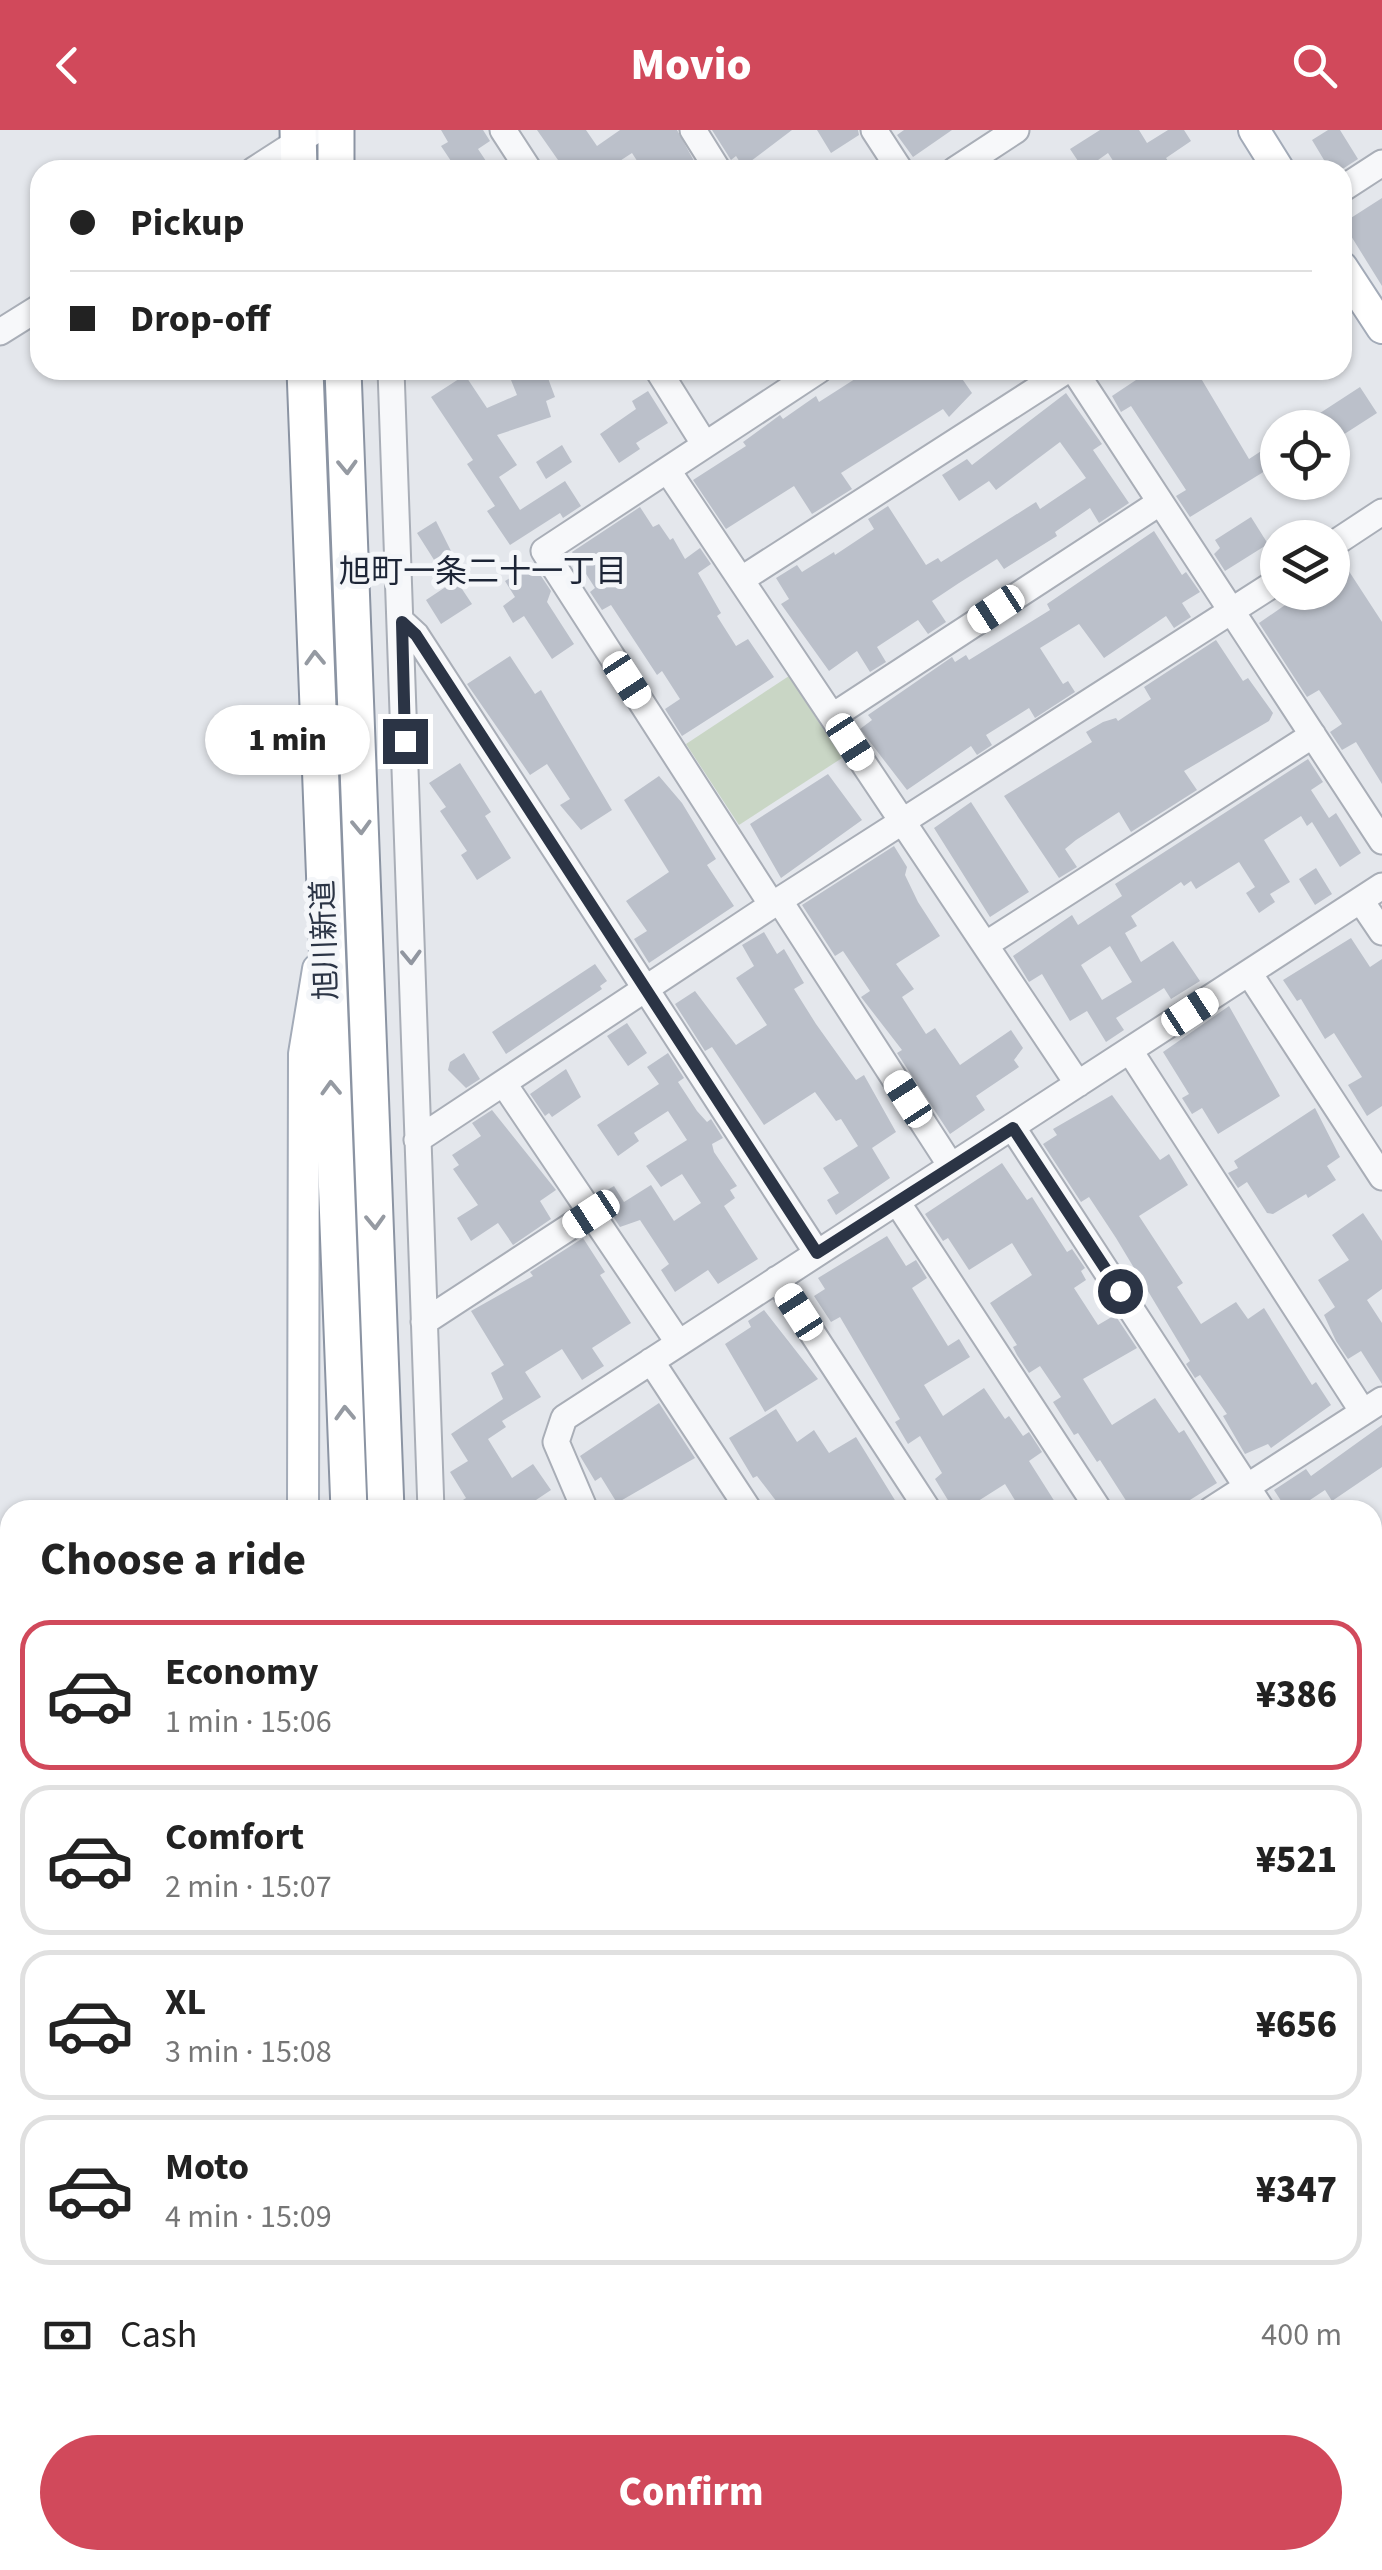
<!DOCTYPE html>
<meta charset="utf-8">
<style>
:root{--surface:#fff;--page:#f2f2f2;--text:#222;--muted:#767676;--line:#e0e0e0;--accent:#d1495b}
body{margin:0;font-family:"Source Sans 3","Noto Sans JP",sans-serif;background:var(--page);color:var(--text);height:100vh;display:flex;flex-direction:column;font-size:38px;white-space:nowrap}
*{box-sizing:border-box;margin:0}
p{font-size:32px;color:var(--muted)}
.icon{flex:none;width:55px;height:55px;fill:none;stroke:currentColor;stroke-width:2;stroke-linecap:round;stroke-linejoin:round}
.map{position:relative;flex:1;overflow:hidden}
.panel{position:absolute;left:0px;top:1370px;width:1382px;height:1070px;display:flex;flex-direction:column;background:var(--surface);border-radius:30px 30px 0 0;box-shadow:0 2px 8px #0004}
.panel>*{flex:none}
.hud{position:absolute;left:30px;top:30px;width:1322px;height:220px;border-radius:30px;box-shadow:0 2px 8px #0004;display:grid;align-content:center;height:220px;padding:0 40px;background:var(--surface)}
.controls{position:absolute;left:1260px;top:280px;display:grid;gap:20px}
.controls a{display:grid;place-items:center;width:90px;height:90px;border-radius:50%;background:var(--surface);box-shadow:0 2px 8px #0004;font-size:50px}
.end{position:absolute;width:45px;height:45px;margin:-22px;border:12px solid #2b3445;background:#fff;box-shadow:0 0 0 5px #fff}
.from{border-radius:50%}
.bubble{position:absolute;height:70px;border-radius:35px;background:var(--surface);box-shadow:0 2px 8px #0004;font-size:32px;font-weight:800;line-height:70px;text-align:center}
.car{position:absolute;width:30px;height:60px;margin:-30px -15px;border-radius:12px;box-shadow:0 0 8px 2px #0007;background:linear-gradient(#fff 24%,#345 0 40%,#fff 0 76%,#345 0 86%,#fff 0)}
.hud b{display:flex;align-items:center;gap:35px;height:95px;font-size:38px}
.hud b+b{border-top:2px solid var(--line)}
.hud i{width:25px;height:25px;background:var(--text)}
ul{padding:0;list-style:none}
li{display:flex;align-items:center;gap:30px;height:150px;margin:0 20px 15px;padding:0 20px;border:5px solid var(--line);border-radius:30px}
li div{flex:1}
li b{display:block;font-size:38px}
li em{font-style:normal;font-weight:800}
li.selected{border-color:var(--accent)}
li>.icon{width:90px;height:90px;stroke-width:1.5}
h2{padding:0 40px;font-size:45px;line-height:120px}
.pay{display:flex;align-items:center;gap:25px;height:110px;padding:0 40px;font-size:38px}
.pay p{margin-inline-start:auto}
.button{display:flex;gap:20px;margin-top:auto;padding:20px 40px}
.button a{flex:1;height:115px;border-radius:60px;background:var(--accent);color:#fff;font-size:40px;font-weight:800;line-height:115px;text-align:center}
header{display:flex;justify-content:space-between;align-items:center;height:130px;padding:0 40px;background:var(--accent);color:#fff;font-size:45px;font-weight:800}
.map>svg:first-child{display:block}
</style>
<header><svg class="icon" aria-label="back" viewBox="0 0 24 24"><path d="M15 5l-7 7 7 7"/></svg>Movio<svg class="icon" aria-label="search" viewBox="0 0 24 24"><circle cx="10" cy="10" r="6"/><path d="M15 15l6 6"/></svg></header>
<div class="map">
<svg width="1382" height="2440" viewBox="0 0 1382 2440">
<rect width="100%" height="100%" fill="#e4e7ec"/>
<path fill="#c9d6c5" d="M789,546L842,628L739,695L686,614Z"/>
<path fill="#bbc0ca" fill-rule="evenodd" d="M441,0H483L490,11L478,19L492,40H457L441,16L448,12Z
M537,0H586L597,16L620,0H677L699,40H643L632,23L606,40H565Z
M712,0H792L743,37L736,26L731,30Z
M817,0H858L859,5L831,23Z
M904,0H952L913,27L897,5Z
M1100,0H1139L1147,13L1168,0H1184L1191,11L1166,28L1174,40H1119L1108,23L1084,40L1070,19Z
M1328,0H1340L1358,29L1341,40H1330L1312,10Z
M1382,68V156L1343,93Z
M507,240H545L555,267L546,271L551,287L497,305L517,335L499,347L520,380L565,351L581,376L563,388L560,383L510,415L487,381L495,376L467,334L473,330L431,267L465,245L487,278L517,265Z
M869,240H956L972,263L949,287L943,279L841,343L852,359L812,384L794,356L726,399L693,350L746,316L743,312L780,285L783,289L816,266L819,272Z
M1133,240H1196L1249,329L1278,310V333L1190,387L1176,366L1186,360L1131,276L1121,282L1112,266L1139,248Z
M1360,257L1377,283L1332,312V298H1297Z
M648,261L668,293L636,313L640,319L619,333L600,304L636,279L632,271Z
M1066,263L1102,314L1093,320L1129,373L1099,393L1090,378L1055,402L1057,406L1004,439L997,429L959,453L932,471L946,492L928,504L918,490L877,517L886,532L870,542L857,521L829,541L781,474L789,469L776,448L797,435L802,442L834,422L835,425L874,399L868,389L888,376L926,435L938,428L941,432L1036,372L1040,379L1086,348L1060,312L996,360L989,351L959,371L942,345L967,329L972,335Z
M562,315L572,332L546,349L536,332Z
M640,377L653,397L659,394L670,410L673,408L685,429L700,418L711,434L698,443L721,483L717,486L736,516L748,509L774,547L682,606L665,579L680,569L662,541L657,545L611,475L602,480L590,462L595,458L572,422Z
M1251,387L1268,414L1225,441L1214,424L1220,418L1215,410Z
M436,391L462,443L448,452L417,403Z
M1154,401L1182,445L1186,442L1200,462L1182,473L1191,487L1174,498L1166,486L1104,528L1079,494L1040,518L1063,554L1068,551L1075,562L1035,588L1029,578L986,605L992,615L977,625L971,616L907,660L860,599L872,590L868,585L952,527L955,532L966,525L969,530L1050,480L1047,474Z
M1341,429L1382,492V654L1356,612L1342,620L1330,602L1342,594L1319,560L1307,567L1259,493L1288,473L1284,466L1289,462H1332V431Z
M533,434L551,461L547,472L574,514L552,529L524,486L513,493L503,476L515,467L505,451Z
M456,450L472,474L441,494L426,470Z
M1216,510L1243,551L1248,548L1273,583L1269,591L1184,641L1197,660L1131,702L1119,682L1076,710L1065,719L1077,737L1059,748L1004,666L1092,612L1086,602L1103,592L1116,588L1118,591L1151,569L1144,557Z
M510,526L535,564L541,560L612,680L581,700L560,675L570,669L547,634L530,645L467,554Z
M1308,629L1323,652L1311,660L1329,688L1336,683L1361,723L1340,737L1312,692L1307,696L1301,686L1264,710L1290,752L1270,764L1275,772L1259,783L1246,763L1255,757L1239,732L1196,759L1191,751L1184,756L1181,752L1131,786L1137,796L1125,803L1141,832L1173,811L1200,851L1171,869L1164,858L1116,888L1124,900L1106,912L1087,881L1070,891L1042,844L1029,852L1013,826L1072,785L1078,795L1122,766L1115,754ZM1110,816L1132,852L1102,870L1081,835Z
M460,633L491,682L485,686L511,728L477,750L461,725L467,721L440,681L446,677L429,653Z
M828,644L862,690L781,748L750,694Z
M659,646L682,673L716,729L707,735L734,776L649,833L634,809L647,801L626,771L669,742L624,670Z
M971,672L1029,762L990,787L934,698Z
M894,716L907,737L905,745L918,772L940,806L896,834L914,859L902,867L926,904L935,898L960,935L1011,900L1023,918L1014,930L1019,937L976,966L985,980L950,1004L897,923L902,920L861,867L870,861L843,821L835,826L802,775Z
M1316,738L1332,764L1315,775L1299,749Z
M764,802L777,824L784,819L804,853L794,859L816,894L856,950L864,945L896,1002L872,1018L890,1048L836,1085L827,1070L839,1063L823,1038L858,1016L841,989L836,991L815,962L764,995L712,917L705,921L675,874L695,861L736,915L767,895L736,848L754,836L742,815Z
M1351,808L1370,837L1382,829V976L1367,986L1348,955L1362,947L1334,903L1325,909L1301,869L1297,871L1283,850Z
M595,834L607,851L600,856L602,859L506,924L492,902Z
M1229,876L1280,966L1218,1004L1202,978L1192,984L1182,968L1189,964L1163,922Z
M627,893L647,923L628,936L607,906Z
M464,923L480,949L466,958L448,940L450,932Z
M668,923L684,948L678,952L697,981L707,992L711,989L723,1008L712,1014L714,1022L737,1056L730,1060L735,1068L724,1076L758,1129L718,1154L708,1140L675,1162L661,1140L669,1134L640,1090L620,1097L599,1065L614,1056L624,1072L651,1055L674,1091L701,1073L682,1044L661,1057L646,1036L687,1010L668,981L634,1003L639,1011L618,1026L597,995L659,954L647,937Z
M566,939L581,967L552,987L549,983L545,986L530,964Z
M1112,965L1160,1030L1169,1024L1188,1055L1139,1086L1183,1153L1177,1157L1201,1194L1236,1172L1248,1189L1264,1178L1312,1255L1316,1252L1331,1275L1271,1318L1268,1314L1245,1324L1223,1286L1227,1284L1200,1245L1195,1248L1186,1234L1190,1231L1116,1108L1089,1067L1081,1072L1043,1014L1057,1005L1053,999Z
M1315,978L1340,1027L1327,1036L1336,1050L1308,1068L1306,1064L1273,1084L1267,1083L1247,1052L1238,1058L1228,1043L1238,1038L1234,1031Z
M492,980L556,1060L540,1071L551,1089L513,1115L498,1093L471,1111L457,1088L478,1075L453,1039L459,1035L452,1025L481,1006L472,993Z
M1002,1033L1027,1070L1032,1067L1067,1122L1072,1119L1085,1138L1081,1141L1086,1150L1074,1158L1098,1195L1115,1185L1137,1218L1083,1249L1112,1295L1155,1268L1179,1303L1184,1300L1217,1353L1174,1380H1132L1100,1330L1097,1332L1078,1303L1074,1305L1053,1272L1061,1267L1040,1236L1029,1243L1017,1225L1013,1217L1017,1215L990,1173L1032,1145L1012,1113L969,1140L948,1108L943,1111L925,1084Z
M1363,1083L1382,1111V1159L1367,1170L1382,1193V1254L1361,1221L1348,1229L1336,1211L1324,1185L1335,1177L1318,1150L1349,1130L1332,1105Z
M887,1106L906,1136L916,1130L927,1148L912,1158L948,1216L959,1209L970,1227L924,1255L943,1286L984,1258L1005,1289L1009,1286L1023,1306L1029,1302L1042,1322L1029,1331L1055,1372L1044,1380H1021L1005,1354L964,1380H954L935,1349L942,1343L920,1306L908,1314L895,1292L900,1289L840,1187L831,1192L814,1166L825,1159L818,1148Z
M583,1108L605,1142L600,1145L631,1193L592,1218L604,1236L582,1250L562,1219L525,1242L541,1267L502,1291L506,1297L488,1309L512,1348L533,1334L551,1360L521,1380H447L466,1368L450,1342L468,1331L451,1304L503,1269L491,1243L504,1235L471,1181L533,1146L530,1142Z
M764,1180L818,1249L765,1282L725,1214L751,1197L748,1191Z
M659,1273L695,1328L617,1373L601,1347L595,1351L580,1326Z
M776,1279L797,1312L814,1300L829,1323L856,1307L901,1380H783L757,1346L753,1348L729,1308Z
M1382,1295V1337L1332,1371L1325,1360L1295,1380H1287L1274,1360L1306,1339L1311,1346Z"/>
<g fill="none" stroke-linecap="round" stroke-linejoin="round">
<g stroke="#a9aeb7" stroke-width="29">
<path id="minor" d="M503,0L529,40
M693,0L718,40
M874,0L900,40
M254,40L316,0
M955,40L1016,0
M1342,59L1382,33
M0,202L40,177
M391,240L431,1380
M658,240L705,315
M1074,240L1382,711
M668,341L1078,954
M1332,415L1382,382
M742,449L1067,240
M402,492L416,505L817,1123
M833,586L1159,373
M779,770L951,1036
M1361,771L1382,802
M772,775L544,421L819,240
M985,815L1313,605
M1249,843L1382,1047
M1130,921L1363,1282
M504,954L678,1212
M1013,998L1262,1380
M417,1010L772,775L1278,451
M897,1072L1099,1380
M777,1149L928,1380
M424,1192L591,1083
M651,1231L749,1380
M585,1380L556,1312L564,1288L1382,756
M1211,1380L1382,1270
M1372,1462L1382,1456
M1372,1564L1382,1579
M1372,1643L1382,1637
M1372,1814L1382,1828
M1372,1984L1382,1978
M1372,2065L1382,2080
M1372,2205L1382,2199
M0,2259L10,2257
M688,2430L695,2440
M897,2430L903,2440
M1015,2440L1030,2430"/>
</g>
<g stroke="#a3abb8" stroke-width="34">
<path id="major" d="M1254,0L1279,40
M1342,137L1382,198
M303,1380L304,924L318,839
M0,1797L10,1800
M0,1866L10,1875
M332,2430L333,2440
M443,2430L444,2440
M625,2430L630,2440"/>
</g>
<g stroke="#8b94a3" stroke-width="39">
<path id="highway" d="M298,0L299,40
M336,40V0
M305,240L349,1380
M343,240L386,1380
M389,2430V2440
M424,2430V2440"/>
</g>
<use href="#minor" stroke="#f7f8fa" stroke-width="25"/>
<use href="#major" stroke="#fff" stroke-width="30"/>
<use href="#highway" stroke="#fff" stroke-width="35"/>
</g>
<defs><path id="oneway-chevron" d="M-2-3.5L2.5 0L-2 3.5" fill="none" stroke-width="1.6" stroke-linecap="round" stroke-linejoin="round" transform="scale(2.5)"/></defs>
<g stroke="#959aa2">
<use href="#oneway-chevron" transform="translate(347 337) rotate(88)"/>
<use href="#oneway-chevron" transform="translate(315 528) rotate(-92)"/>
<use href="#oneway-chevron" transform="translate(361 697) rotate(88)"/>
<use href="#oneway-chevron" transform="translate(331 958) rotate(-92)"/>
<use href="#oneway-chevron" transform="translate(375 1092) rotate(88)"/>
<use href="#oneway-chevron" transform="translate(345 1283) rotate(-92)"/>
</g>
<use stroke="#9196a0" href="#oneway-chevron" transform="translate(411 827) rotate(88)"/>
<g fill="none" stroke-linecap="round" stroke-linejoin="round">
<path stroke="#2b3445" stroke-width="12" d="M405,611L402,492L416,505L817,1123L1013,998L1120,1161"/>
</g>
<g text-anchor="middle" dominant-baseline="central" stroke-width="10" stroke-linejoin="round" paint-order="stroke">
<g font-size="30" fill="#2b3445" stroke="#f4f6f9">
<text transform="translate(325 810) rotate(-92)">旭川新道</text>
</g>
<g font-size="32" fill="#1d2536" stroke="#f4f6f9">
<text x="483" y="442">旭町一条二十一丁目</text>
</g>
</g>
</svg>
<div class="controls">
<a><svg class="icon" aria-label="locate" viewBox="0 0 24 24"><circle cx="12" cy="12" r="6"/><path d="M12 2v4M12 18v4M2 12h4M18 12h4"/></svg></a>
<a><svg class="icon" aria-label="layers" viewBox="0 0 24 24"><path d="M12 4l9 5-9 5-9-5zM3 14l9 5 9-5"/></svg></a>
</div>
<i class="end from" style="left:1120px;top:1161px"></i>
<i class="end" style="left:405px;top:611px"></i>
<div class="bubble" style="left:205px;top:575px;width:165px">1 min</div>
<i class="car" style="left:996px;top:479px;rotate:237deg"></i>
<i class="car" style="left:627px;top:550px;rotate:147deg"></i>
<i class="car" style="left:850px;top:612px;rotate:147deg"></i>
<i class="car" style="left:1190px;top:882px;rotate:57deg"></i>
<i class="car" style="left:908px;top:969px;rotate:327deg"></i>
<i class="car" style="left:591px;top:1084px;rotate:237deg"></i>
<i class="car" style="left:799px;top:1182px;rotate:327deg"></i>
<div class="hud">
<b><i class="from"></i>Pickup</b>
<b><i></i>Drop-off</b>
</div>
<section class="panel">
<h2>Choose a ride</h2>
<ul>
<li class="selected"><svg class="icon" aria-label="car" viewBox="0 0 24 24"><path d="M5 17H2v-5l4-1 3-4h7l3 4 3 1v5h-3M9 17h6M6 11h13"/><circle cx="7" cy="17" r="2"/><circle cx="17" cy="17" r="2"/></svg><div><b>Economy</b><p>1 min · 15:06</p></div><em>¥386</em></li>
<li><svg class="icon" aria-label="car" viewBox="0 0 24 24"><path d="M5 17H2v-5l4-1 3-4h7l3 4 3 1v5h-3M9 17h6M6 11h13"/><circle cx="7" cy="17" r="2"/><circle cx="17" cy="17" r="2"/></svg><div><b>Comfort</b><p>2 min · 15:07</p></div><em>¥521</em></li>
<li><svg class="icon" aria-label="car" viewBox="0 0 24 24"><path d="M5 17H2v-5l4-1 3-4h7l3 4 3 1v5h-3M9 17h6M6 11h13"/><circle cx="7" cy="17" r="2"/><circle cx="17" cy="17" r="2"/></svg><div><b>XL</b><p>3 min · 15:08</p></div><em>¥656</em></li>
<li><svg class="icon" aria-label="car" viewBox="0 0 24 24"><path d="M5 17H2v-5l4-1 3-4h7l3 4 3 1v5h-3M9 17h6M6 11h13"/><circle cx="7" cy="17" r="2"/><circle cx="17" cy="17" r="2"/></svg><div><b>Moto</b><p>4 min · 15:09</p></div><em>¥347</em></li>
</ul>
<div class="pay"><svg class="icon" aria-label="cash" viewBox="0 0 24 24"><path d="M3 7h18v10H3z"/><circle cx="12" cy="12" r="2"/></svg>Cash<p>400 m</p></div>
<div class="button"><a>Confirm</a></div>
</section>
</div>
